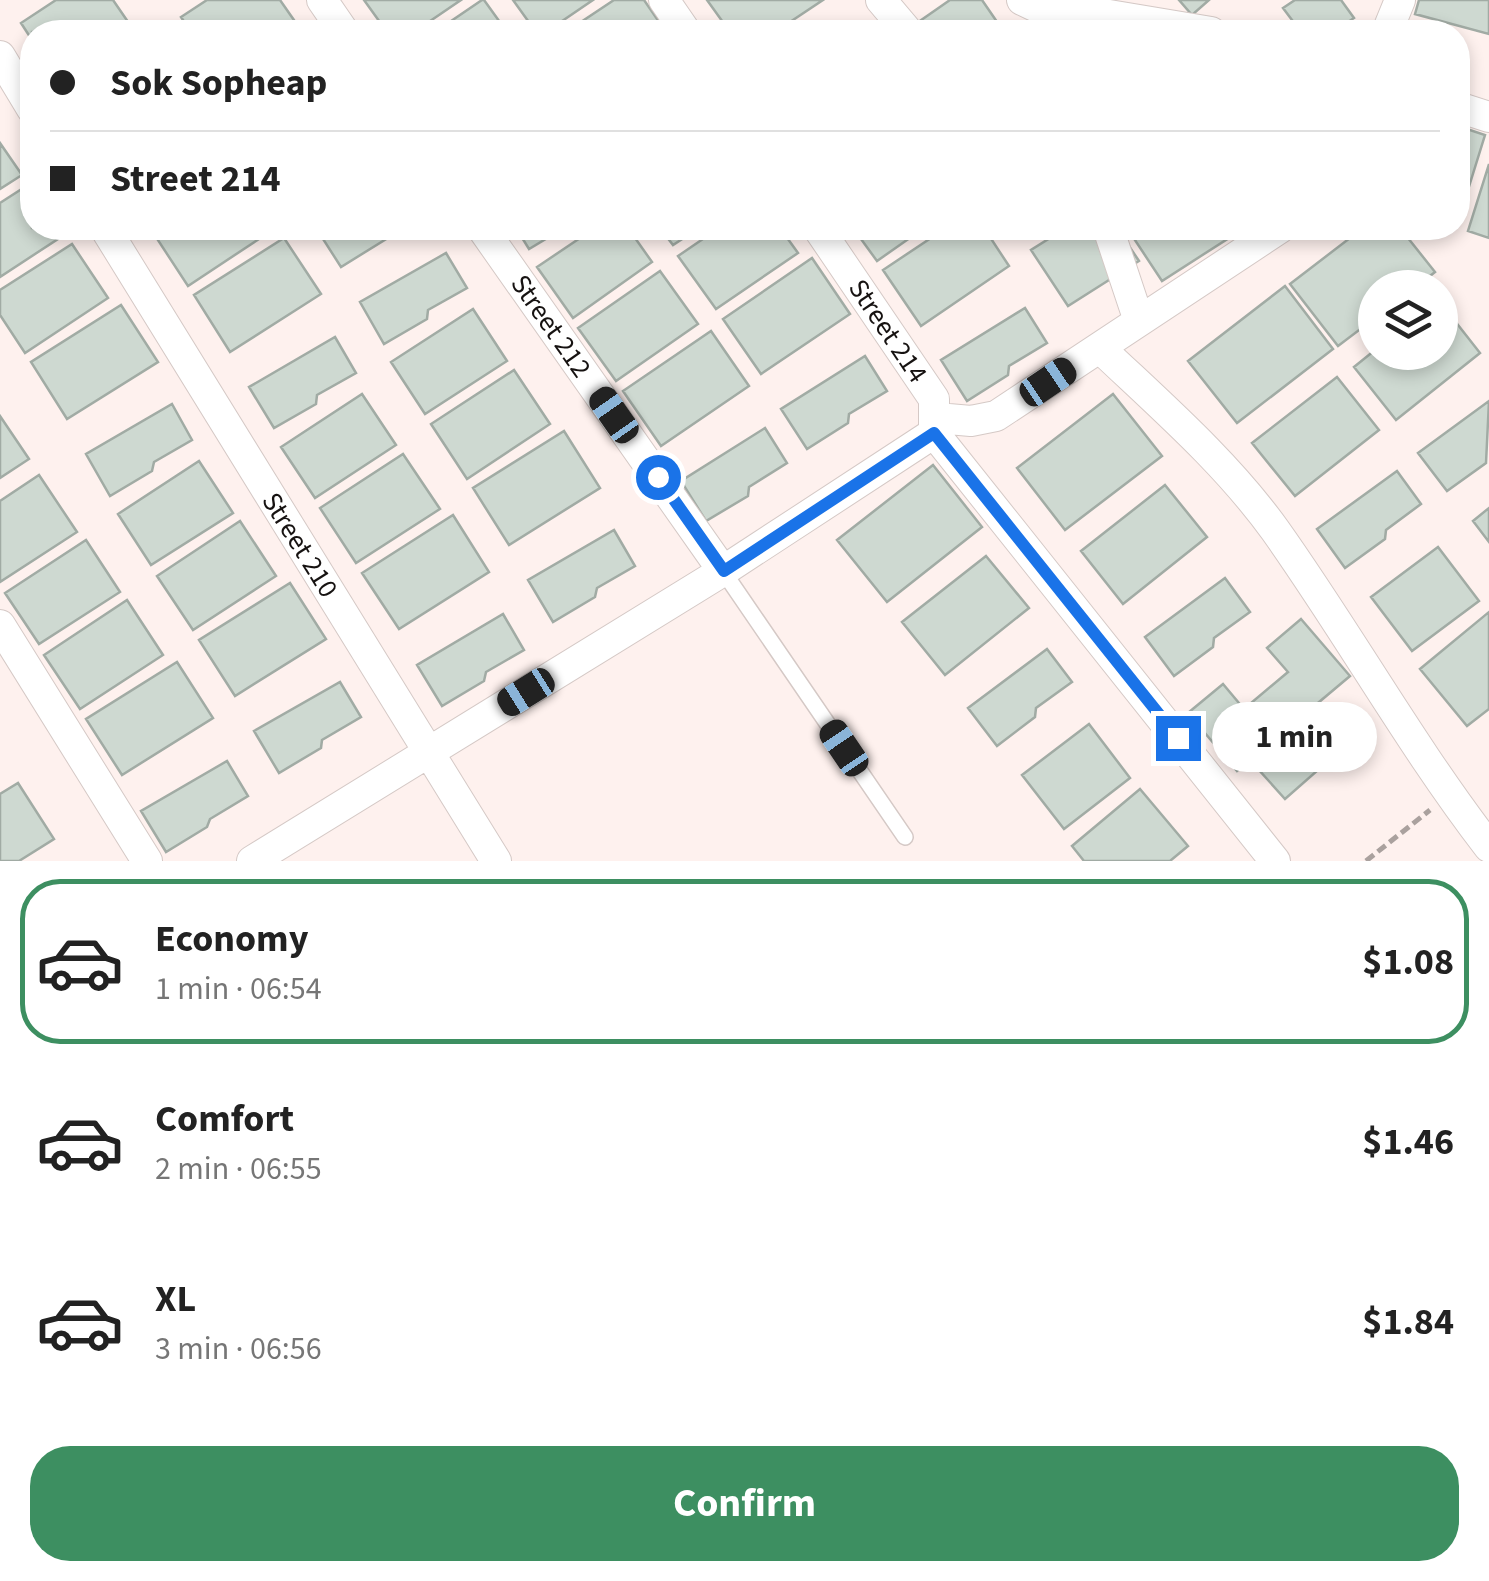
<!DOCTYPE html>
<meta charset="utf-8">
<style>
:root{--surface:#fff;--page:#f6f6f6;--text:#222;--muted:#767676;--line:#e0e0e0;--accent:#3d8f61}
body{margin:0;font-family:"Source Sans 3",sans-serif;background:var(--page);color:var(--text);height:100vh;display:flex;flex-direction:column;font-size:38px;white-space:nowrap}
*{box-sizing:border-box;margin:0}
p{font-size:32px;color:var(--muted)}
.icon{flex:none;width:55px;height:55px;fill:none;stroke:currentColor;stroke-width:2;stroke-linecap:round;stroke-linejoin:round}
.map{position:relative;height:861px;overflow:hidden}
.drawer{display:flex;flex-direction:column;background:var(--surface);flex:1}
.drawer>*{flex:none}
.guide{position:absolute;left:20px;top:20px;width:1450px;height:220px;border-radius:40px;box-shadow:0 5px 15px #0003;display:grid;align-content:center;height:220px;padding:0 30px;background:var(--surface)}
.tools{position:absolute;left:1358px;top:270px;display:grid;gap:20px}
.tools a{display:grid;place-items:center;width:100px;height:100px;border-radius:50%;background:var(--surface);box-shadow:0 5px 15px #0003;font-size:50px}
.end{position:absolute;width:45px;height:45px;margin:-22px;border:12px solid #1a73e8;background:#fff;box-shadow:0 0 0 5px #fff}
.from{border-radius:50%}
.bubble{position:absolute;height:70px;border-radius:35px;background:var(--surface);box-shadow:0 5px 15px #0003;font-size:32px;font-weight:700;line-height:70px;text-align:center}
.car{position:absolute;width:30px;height:60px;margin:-30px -15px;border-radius:12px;box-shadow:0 0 8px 2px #0007;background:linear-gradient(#222 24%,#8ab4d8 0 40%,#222 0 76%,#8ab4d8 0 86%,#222 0)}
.guide b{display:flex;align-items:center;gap:35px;height:95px;font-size:38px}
.guide b+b{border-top:2px solid var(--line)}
.guide i{width:25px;height:25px;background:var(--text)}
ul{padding:18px 0 0;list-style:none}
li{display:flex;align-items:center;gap:30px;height:165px;margin:0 20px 15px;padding:0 10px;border:5px solid transparent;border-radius:40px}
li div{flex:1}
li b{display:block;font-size:38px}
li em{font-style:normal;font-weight:700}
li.selected{border-color:var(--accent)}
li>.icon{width:90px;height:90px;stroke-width:1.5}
.button{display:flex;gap:20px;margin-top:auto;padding:20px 30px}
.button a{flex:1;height:115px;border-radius:40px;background:var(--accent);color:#fff;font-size:40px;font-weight:700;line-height:115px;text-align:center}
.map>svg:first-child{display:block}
</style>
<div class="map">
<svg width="1489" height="861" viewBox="0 0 1489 861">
<rect width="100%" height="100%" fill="#fef1ee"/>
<path fill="#ced9d1" stroke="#a1aba4" stroke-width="2.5" d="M56,0H113L135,32H32V40L21,23Z
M207,0H280L296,23L282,32H191L181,17Z
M364,0H461L414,32H387Z
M484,0L507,32H435L482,0Z
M513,0H593L546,32H536Z
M614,0H644L666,32H566Z
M707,0H823L775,32H730Z
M950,0H982L1004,32H904Z
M1179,0H1209L1192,15Z
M1295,0H1341L1354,18L1333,32H1301L1283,8Z
M1419,0H1489V34L1415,14Z
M1458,126L1485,135L1458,222Z
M0,143L22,175L0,189Z
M1489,164V238L1468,231Z
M31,183L32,228H60L64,235L0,277V203Z
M157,228H268L271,231L188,286L152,231Z
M316,228H404L341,267Z
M516,228H564L529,249Z
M595,228H628L652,262L573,318L537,267Z
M660,228H699L673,245Z
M719,228H780L798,253L716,309L678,256Z
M853,228H924L877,261Z
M946,228H984L1009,266L921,326L883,270Z
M1066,228H1117L1139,261L1068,306L1031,250Z
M1127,228H1227L1232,236L1162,281Z
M1363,228H1400L1435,272L1415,288H1375V318L1338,346L1290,284Z
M284,238L321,294L230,352L194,295Z
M72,244L108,298L25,353L0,315V290Z
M446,253L467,288L428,310L427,319L384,344L360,302Z
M812,258L850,314L761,374L723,319Z
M660,271L698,324L616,381L578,328Z
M1285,286L1333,349L1237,423L1188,361Z
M1440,302L1480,353L1396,420L1354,367L1375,350L1440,352Z
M121,305L158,362L67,419L31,362Z
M1025,308L1047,343L1009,366L1008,375L967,401L941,360Z
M473,309L507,361L425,414L391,362Z
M711,331L749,386L661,446L623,391Z
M335,337L356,373L317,395L316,404L274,428L249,387Z
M865,356L887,391L849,414L848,423L807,449L781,409Z
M514,370L550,424L467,479L431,424Z
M1337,377L1379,430L1295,496L1252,443Z
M362,394L396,445L315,498L281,447Z
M1113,394L1162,456L1065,530L1017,468Z
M1489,401L1486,463L1447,491L1418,453Z
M172,404L192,440L154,462L152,471L110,496L86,454Z
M0,416L29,459L0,478Z
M765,428L787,463L749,487L748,496L706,521L681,481Z
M564,431L600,488L509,545L473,488Z
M403,454L440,509L356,563L320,508Z
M199,461L233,513L151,565L118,514Z
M933,465L982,527L887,602L837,540Z
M1397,471L1421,504L1386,530L1385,539L1345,568L1317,529Z
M39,475L77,532L0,582V501Z
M1165,485L1207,537L1123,604L1081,551Z
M1489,508V542L1473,521Z
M453,515L489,572L399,629L362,573Z
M240,521L276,576L193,630L157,576Z
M614,530L635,566L597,588L595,597L553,622L528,580Z
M86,540L120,592L39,644L5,593Z
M1438,547L1479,601L1412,651L1371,597Z
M986,556L1029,608L945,675L902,622Z
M1225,578L1250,612L1214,638L1213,647L1174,676L1145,637Z
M290,583L326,639L235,696L199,640Z
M127,600L163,655L80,709L44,655Z
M1489,612V709L1467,726L1420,669Z
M503,614L524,650L486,672L484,681L442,706L417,665Z
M1301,619L1350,676L1237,771L1188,713L1223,684L1244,709L1288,672L1267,648Z
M1047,649L1072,682L1036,708L1035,717L997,746L968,708Z
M177,662L213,718L122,775L86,719Z
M340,682L361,717L322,740L321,748L279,773L254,731Z
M1317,719L1343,748L1285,799L1259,770Z
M1089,724L1130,778L1064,829L1022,775Z
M227,761L248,796L210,819L207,827L166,852L141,811Z
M18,783L54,839L19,861H0V794Z
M1140,789L1188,846L1170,861H1084L1072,846Z"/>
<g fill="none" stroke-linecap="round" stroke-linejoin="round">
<g stroke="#d5c9c6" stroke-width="18">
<path id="service" d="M723,571L905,837"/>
</g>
<g stroke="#d5c9c6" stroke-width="32">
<path id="minor" d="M322,0L344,32
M664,0L686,32
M881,0L908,32
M1022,0L1043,10L1109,15L1211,32
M1387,32L1400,0
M0,56L32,109
M1458,107L1489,117
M105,228L496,861
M482,228L723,571
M818,228L934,399V433L1275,861
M1108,228L1139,321
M1100,348C1160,405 1226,462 1275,530C1349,634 1411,746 1489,847
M937,418L971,421L996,416L1280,228
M0,625L147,861
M252,861L723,571L934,433"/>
</g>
<path stroke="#aaa19e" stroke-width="5" stroke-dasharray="10 5" stroke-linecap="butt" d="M1366,861L1430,810"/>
<use href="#service" stroke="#fff" stroke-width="15"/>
<use href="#minor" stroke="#fff" stroke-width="30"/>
</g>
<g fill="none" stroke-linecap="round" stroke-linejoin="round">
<path stroke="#1a73e8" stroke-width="12" d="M658,477L724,571L934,433L1178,738"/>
</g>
<g text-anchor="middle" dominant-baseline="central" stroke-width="8" stroke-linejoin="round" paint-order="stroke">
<g font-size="28" fill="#161211" stroke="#fff">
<text transform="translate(551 326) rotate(55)">Street 212</text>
<text transform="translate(888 331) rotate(56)">Street 214</text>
<text transform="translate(300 545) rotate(58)">Street 210</text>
</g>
</g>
</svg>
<div class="tools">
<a><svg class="icon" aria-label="layers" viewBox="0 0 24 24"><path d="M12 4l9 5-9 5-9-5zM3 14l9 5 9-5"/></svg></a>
</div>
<i class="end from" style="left:658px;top:477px"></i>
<i class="end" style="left:1178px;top:738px"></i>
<div class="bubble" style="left:1212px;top:702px;width:165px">1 min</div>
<i class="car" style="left:1048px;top:382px;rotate:56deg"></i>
<i class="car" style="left:614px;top:415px;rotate:325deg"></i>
<i class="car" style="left:526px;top:692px;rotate:238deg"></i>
<i class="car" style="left:844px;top:748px;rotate:326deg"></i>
<div class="guide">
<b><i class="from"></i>Sok Sopheap</b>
<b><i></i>Street 214</b>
</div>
</div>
<section class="drawer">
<ul>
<li class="selected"><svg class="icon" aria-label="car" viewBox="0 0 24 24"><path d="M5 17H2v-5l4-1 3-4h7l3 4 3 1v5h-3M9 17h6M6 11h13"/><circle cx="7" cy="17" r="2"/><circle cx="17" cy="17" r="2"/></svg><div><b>Economy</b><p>1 min · 06:54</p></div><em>$1.08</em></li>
<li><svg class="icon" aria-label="car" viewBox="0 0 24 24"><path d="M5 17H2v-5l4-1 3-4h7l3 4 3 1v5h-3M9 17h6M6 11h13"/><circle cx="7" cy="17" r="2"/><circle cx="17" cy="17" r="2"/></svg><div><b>Comfort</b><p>2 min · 06:55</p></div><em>$1.46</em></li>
<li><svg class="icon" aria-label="car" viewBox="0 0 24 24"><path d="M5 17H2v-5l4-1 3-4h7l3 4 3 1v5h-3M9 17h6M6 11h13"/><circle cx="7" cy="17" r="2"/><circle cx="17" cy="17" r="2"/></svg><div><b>XL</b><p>3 min · 06:56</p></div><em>$1.84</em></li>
</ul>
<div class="button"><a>Confirm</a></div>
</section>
